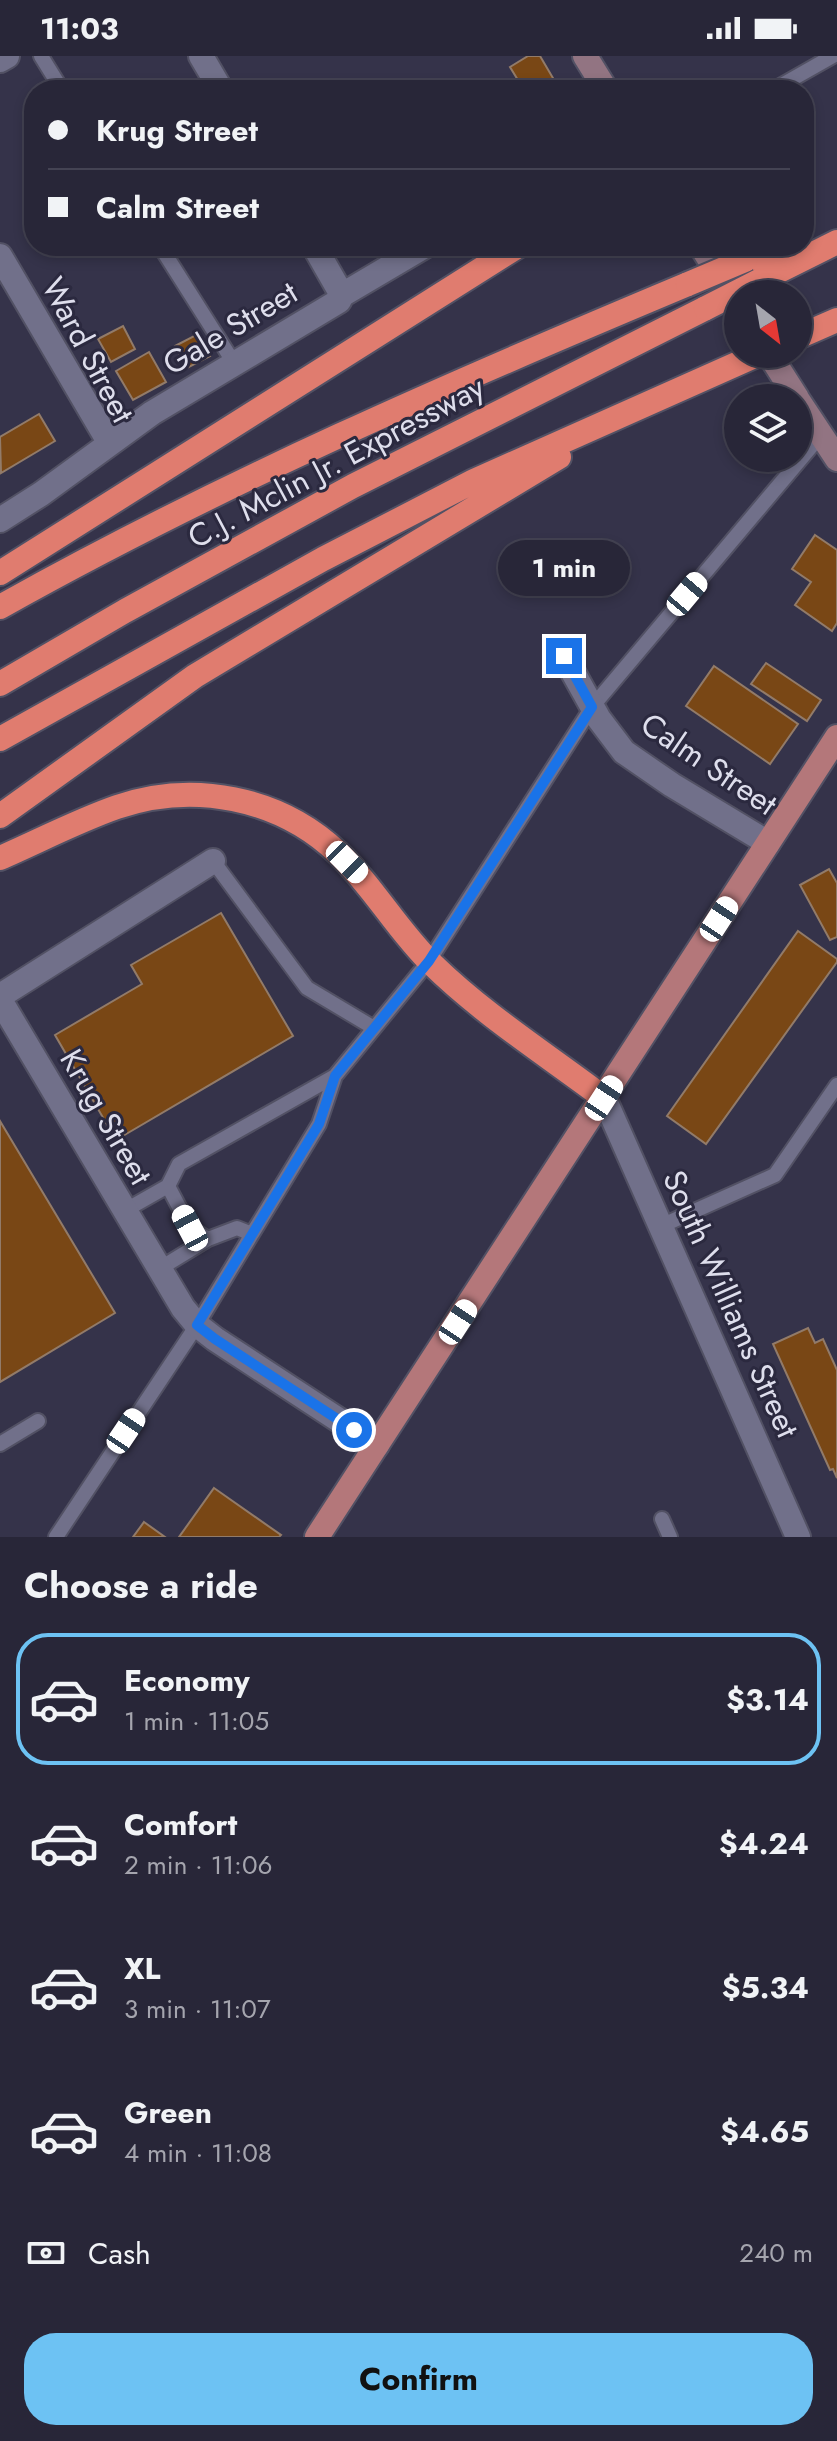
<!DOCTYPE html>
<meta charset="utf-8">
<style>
:root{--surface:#282638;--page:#343243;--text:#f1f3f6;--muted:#a5a5ae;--line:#444353;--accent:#6dc2f3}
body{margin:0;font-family:Jost,sans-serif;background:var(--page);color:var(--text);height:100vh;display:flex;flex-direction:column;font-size:30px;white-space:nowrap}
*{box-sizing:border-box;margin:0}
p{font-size:26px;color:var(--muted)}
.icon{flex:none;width:44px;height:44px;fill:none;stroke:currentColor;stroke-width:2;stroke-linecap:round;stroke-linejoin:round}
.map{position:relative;height:1481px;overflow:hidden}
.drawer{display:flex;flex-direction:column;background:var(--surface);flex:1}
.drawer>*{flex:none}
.guide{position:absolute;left:24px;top:24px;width:790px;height:176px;border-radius:32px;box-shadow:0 4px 12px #0003,0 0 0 2px var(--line);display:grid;align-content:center;height:176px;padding:0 24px;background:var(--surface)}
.needle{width:52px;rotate:149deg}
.buttons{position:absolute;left:724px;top:224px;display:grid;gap:16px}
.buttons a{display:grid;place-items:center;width:88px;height:88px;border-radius:50%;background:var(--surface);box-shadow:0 4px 12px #0003,0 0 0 2px var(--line);font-size:40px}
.end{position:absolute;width:36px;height:36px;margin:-18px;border:10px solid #1a73e8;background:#fff;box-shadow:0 0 0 4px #fff}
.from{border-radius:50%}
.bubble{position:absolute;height:56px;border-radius:28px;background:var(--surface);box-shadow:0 4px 12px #0003,0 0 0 2px var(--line);font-size:26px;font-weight:700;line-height:56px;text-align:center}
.car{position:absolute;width:24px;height:48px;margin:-24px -12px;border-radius:10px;box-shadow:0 0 6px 2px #0007;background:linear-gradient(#fff 24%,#345 0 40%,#fff 0 76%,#345 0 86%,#fff 0)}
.guide b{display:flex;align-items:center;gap:28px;height:76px;font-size:30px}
.guide b+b{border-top:2px solid var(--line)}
.guide i{width:20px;height:20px;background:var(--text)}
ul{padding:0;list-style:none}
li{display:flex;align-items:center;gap:24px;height:132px;margin:0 16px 12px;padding:0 8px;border:4px solid transparent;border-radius:32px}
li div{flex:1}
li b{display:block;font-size:30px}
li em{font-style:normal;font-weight:700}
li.on{border-color:var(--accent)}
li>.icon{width:72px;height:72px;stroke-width:1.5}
h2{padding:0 24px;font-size:36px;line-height:96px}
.pay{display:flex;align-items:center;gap:20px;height:88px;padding:0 24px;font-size:30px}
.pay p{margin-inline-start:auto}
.action{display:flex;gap:16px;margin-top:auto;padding:16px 24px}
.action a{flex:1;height:92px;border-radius:32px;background:var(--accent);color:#111;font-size:32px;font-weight:700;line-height:92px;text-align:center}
.status{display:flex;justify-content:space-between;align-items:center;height:56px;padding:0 40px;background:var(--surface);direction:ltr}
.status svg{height:22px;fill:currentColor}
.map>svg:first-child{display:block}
</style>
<div class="status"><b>11:03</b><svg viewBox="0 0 49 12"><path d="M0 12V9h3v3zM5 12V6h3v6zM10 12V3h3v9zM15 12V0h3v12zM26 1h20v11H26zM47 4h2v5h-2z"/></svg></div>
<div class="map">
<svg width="837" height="1481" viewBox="0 0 837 1481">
<rect width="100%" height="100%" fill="#35334a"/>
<path fill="#794715" stroke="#927b69" stroke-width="2" d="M528,0H540L560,34H524L510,11Z
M123,270L135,293L111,306L98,283Z
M198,278L210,300L187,312L175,290Z
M149,296L166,326L133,344L116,315Z
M39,358L55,385L1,417L0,381Z
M815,479L837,494V567L832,575L795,549L811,526L792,513Z
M766,607L821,644L807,665L751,628Z
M714,610L798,668L770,708L686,650Z
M829,813L837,827V881L830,884L800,829Z
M221,857L293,980L116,1084L55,979L142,928L131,909Z
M798,875L837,903V906L706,1088L667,1060Z
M0,1065L115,1257L0,1326Z
M808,1272L815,1287L823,1283L837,1314V1422L833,1413L830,1414L773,1288Z
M214,1432L281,1479L279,1481H179Z
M144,1466L165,1481H133Z"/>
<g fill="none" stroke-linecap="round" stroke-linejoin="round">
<g stroke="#525164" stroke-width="18">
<path id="lane" d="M41,0L62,34
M773,34L833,0
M160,190L234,307
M213,805L307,932L374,972
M124,1155L168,1130
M661,1170L775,1119L837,1029
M252,1178L319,1068L335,1020
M159,1213L208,1183
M0,1388L38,1365
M662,1463L670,1481
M56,1481L197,1269L252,1178L237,1172L208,1183L190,1172L168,1130L179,1108L335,1020L429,905L592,651L821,379"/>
</g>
<g stroke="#525164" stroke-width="28">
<path id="street" d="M201,0L221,34
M0,4L7,0
M314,190L342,239
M0,200L109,386
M0,464L41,438L152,357L339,245L342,239L425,190
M564,600L599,663L624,696L672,729L768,787
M0,940L213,805
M0,944L183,1252L197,1269L215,1283L377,1389
M604,1042L798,1481"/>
</g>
<g stroke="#525164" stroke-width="28">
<path id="secondary" d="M585,0L606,34
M701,190L738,248
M769,298L797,342
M798,344L837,403"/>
</g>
<g stroke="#525164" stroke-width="28">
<path id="primary" d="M317,1481L837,681"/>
</g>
<g stroke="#525164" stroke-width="28">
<path id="highway" d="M745,204L794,190
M759,225L837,186
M798,281L837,264
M0,517L518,190
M0,551C221,427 454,326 688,228
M0,628L125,555L353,430L706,252
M0,683L323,503L474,425L759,298
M0,760L195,620L559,401
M0,802C39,785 77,765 117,751C193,725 279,741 338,797C373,830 397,874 432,908C483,958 547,999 604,1042"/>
</g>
<use href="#lane" stroke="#71708a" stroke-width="14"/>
<use href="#street" stroke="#71708a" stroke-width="24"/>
<use href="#secondary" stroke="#927482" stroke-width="24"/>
<use href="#primary" stroke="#b4777a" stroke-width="24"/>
<use href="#highway" stroke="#e07c6f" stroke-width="24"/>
<g stroke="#525164" stroke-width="28" stroke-linecap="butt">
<path id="highway-bridge" d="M688,228L745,204
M706,252L759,225"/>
</g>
<use href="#highway-bridge" stroke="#e07c6f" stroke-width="24"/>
</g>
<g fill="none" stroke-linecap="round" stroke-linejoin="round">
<path stroke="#1a73e8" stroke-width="10" d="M354,1374L215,1283L197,1269L319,1068L335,1020L429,905L592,651L564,600"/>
</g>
<g text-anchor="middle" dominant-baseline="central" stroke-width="6" stroke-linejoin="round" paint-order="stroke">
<g font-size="32" fill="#dedeec" stroke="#2b293f">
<text transform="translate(230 272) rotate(-31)">Gale Street</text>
<text transform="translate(88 294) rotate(62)">Ward Street</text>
<text transform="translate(336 406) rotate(-28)">C.J. Mclin Jr. Expressway</text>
<text transform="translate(709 708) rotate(34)">Calm Street</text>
<text transform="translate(106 1061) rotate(60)">Krug Street</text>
<text transform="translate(731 1248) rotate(66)">South Williams Street</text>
</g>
</g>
</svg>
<div class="buttons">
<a><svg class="needle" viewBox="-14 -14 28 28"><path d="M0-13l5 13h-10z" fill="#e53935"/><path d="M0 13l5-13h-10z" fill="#a5a5ae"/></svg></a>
<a><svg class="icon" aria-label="layers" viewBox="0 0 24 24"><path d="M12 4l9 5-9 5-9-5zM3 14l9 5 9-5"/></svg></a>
</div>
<i class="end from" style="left:354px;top:1374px"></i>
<i class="end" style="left:564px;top:600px"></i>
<div class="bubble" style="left:498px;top:484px;width:132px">1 min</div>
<i class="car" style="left:687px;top:538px;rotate:40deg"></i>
<i class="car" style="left:347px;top:806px;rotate:135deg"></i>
<i class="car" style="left:719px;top:863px;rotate:33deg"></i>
<i class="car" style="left:604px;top:1042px;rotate:33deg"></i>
<i class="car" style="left:190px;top:1172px;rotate:332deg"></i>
<i class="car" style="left:458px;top:1266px;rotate:33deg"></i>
<i class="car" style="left:126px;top:1375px;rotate:34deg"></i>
<div class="guide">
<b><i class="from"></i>Krug Street</b>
<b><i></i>Calm Street</b>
</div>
</div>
<section class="drawer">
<h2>Choose a ride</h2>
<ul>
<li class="on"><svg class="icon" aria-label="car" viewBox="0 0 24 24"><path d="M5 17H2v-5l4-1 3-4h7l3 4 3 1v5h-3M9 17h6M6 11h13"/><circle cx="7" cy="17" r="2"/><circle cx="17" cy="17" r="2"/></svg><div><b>Economy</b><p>1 min · 11:05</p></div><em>$3.14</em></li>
<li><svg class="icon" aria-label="car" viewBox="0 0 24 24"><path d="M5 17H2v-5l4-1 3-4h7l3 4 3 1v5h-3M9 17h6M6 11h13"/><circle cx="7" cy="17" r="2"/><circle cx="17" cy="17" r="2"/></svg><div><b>Comfort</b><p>2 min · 11:06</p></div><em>$4.24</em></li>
<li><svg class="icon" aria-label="car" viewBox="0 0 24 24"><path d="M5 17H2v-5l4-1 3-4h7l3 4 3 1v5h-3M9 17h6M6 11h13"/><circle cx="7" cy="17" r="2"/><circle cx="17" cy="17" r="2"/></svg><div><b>XL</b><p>3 min · 11:07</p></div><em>$5.34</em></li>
<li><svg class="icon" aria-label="car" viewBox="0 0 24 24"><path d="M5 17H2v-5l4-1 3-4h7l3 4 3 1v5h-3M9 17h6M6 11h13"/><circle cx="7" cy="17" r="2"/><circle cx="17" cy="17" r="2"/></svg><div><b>Green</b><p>4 min · 11:08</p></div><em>$4.65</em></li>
</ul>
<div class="pay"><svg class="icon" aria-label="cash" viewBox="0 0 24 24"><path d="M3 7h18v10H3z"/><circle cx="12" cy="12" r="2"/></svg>Cash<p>240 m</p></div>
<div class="action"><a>Confirm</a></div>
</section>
